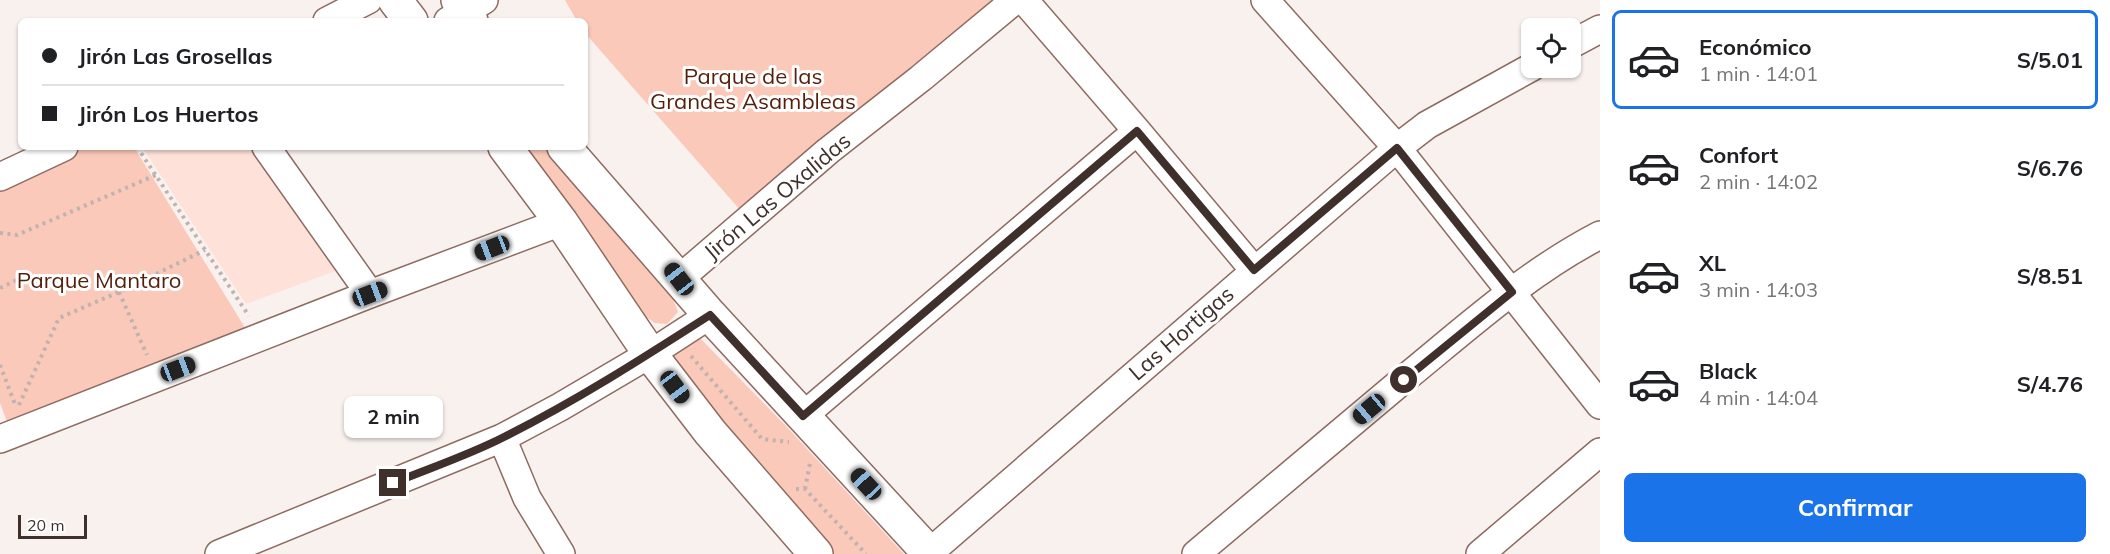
<!DOCTYPE html>
<html lang="es">
<meta charset="utf-8">
<style>
:root{--surface:#fff;--page:#f6f6f6;--text:#202124;--muted:#757577;--line:#e0e0e0;--accent:#1a73e8}
body{margin:0;font-family:Mulish,sans-serif;background:var(--page);color:var(--text);height:100vh;display:flex;flex-direction:column;font-size:22px;white-space:nowrap}
*{box-sizing:border-box;margin:0}
p{font-size:20px;color:var(--muted)}
.icon{flex:none;width:33px;height:33px;fill:none;stroke:currentColor;stroke-width:2;stroke-linecap:round;stroke-linejoin:round}
.map{position:relative;flex:1;overflow:hidden}
.side{display:flex;flex-direction:column;background:var(--surface);width:510px}
.side>*{flex:none}
.banner{position:absolute;left:18px;top:18px;width:570px;height:132px;border-radius:9px;box-shadow:0 2px 4px #0004;display:grid;align-content:center;height:132px;padding:0 24px;background:var(--surface)}
.buttons{position:absolute;left:1521px;top:18px;display:grid;gap:12px}
.buttons a{display:grid;place-items:center;width:60px;height:60px;border-radius:9px;background:var(--surface);box-shadow:0 2px 4px #0004;font-size:30px}
.scale{position:absolute;left:18px;bottom:15px;width:69px;box-sizing:border-box;padding-left:6px;border:3px solid #3f302b;border-top:0;font-size:16px;line-height:21px;white-space:nowrap;color:#3f302b;-webkit-text-stroke:4px #fff;paint-order:stroke}
.end{position:absolute;width:27px;height:27px;margin:-14px;border:8px solid #3f302b;background:#fff;box-shadow:0 0 0 3px #fff}
.from{border-radius:50%}
.bubble{position:absolute;height:42px;border-radius:9px;background:var(--surface);box-shadow:0 2px 4px #0004;font-size:20px;font-weight:700;line-height:42px;text-align:center}
.car{position:absolute;width:18px;height:36px;margin:-18px -9px;border-radius:8px;box-shadow:0 0 4px 2px #0007;background:linear-gradient(#222 24%,#8ab4d8 0 40%,#222 0 76%,#8ab4d8 0 86%,#222 0)}
.banner b{display:flex;align-items:center;gap:21px;height:57px;font-size:22px}
.banner b+b{border-top:2px solid var(--line)}
.banner i{width:15px;height:15px;background:var(--text)}
ul{padding:10px 0 0;list-style:none}
li{display:flex;align-items:center;gap:18px;height:99px;margin:0 12px 9px;padding:0 12px;border:3px solid transparent;border-radius:9px}
li div{flex:1}
li b{display:block;font-size:22px}
li em{font-style:normal;font-weight:700}
li.on{border-color:var(--accent)}
li>.icon{width:54px;height:54px;stroke-width:1.5}
.action{display:flex;gap:12px;margin-top:auto;padding:12px 24px}
.action a{flex:1;height:69px;border-radius:9px;background:var(--accent);color:#fff;font-size:24px;font-weight:700;line-height:69px;text-align:center}
main{display:flex;flex:1;min-height:0}
.map>svg:first-child{display:block}
</style>
<main>
<div class="map">
<svg width="1600" height="554" viewBox="0 0 1600 554">
<rect width="100%" height="100%" fill="#f9f1ee"/>
<path fill="#fee1d8" d="M142,147H254L341,269L246,304Z"/>
<path fill="#fac9ba" d="M565,0H1003L741,211L585,33V21H577Z
M86,147H134L247,331L9,427L0,403V188Z
M517,147H548L669,289L678,312L667,324L655,323L642,314Z
M698,336L786,426L904,554H824L668,352Z"/>
<g fill="none" stroke-linecap="round" stroke-linejoin="round">
<g stroke="#8e6b60" stroke-width="30">
<path id="minor" d="M1024,0L1137,131L1254,270
M1265,0L1397,148L1600,405
M327,21L368,0
M448,21L484,0
M1570,45L1600,29
M266,147L370,294
M0,177L64,147
M679,279L828,151L921,78L1015,0
M803,416L1137,131
M502,438L527,498L561,554
M0,439L370,294L561,222
M929,553L1397,148L1427,125L1532,67
M219,554L502,438L560,407L650,354L710,315
M1196,554C1267,494 1338,435 1409,375C1470,325 1530,271 1600,235
M1480,554L1600,452"/>
</g>
<g stroke="#8e6b60" stroke-width="36">
<path id="tertiary" d="M395,0L411,21
M458,0L471,21
M505,147L561,222L650,354L710,432L816,554
M564,147L710,315L930,554"/>
</g>
<path stroke="#beb3b0" stroke-width="4" stroke-dasharray="3 4.5" stroke-linecap="butt" d="M137,147L249,316
M0,233L17,235L156,175
M0,288L19,279
M119,292L147,355
M691,356L762,439L789,442
M0,365L16,407
M19,405L59,318L119,292L205,250
M796,489H805L866,554
M805,489L810,463"/>
<use href="#minor" stroke="#fff" stroke-width="27"/>
<use href="#tertiary" stroke="#fff" stroke-width="33"/>
</g>
<g fill="none" stroke-linecap="round" stroke-linejoin="round">
<path stroke="#3f302b" stroke-width="8" d="M393,483C430,468 469,455 504,437C576,401 643,358 710,315L803,416L1137,131L1254,270L1397,148L1512,292L1404,380"/>
</g>
<g text-anchor="middle" dominant-baseline="central" stroke-width="6" stroke-linejoin="round" paint-order="stroke">
<g font-size="22" fill="#561f0c" stroke="#fff">
<text x="753" y="76">Parque de las<tspan x="753" dy="25">Grandes Asambleas</tspan></text>
<text x="99" y="280">Parque Mantaro</text>
</g>
<g font-size="22" fill="#3f302b" stroke="#fff">
<text transform="translate(777 196) rotate(-40)">Jirón Las Oxalidas</text>
<text transform="translate(1181 333) rotate(-41)">Las Hortigas</text>
</g>
</g>
</svg>
<div class="buttons">
<a><svg class="icon" aria-label="locate" viewBox="0 0 24 24"><circle cx="12" cy="12" r="6"/><path d="M12 2v4M12 18v4M2 12h4M18 12h4"/></svg></a>
</div>
<div class="scale">20 m</div>
<i class="end from" style="left:1404px;top:380px"></i>
<i class="end" style="left:393px;top:483px"></i>
<div class="bubble" style="left:344px;top:396px;width:99px">2 min</div>
<i class="car" style="left:492px;top:248px;rotate:249deg"></i>
<i class="car" style="left:679px;top:279px;rotate:322deg"></i>
<i class="car" style="left:370px;top:294px;rotate:69deg"></i>
<i class="car" style="left:178px;top:369px;rotate:69deg"></i>
<i class="car" style="left:675px;top:387px;rotate:143deg"></i>
<i class="car" style="left:1369px;top:409px;rotate:230deg"></i>
<i class="car" style="left:866px;top:484px;rotate:317deg"></i>
<div class="banner">
<b><i class="from"></i>Jirón Las Grosellas</b>
<b><i></i>Jirón Los Huertos</b>
</div>
</div>
<section class="side">
<ul>
<li class="on"><svg class="icon" aria-label="car" viewBox="0 0 24 24"><path d="M5 17H2v-5l4-1 3-4h7l3 4 3 1v5h-3M9 17h6M6 11h13"/><circle cx="7" cy="17" r="2"/><circle cx="17" cy="17" r="2"/></svg><div><b>Económico</b><p>1 min · 14:01</p></div><em>S/5.01</em></li>
<li><svg class="icon" aria-label="car" viewBox="0 0 24 24"><path d="M5 17H2v-5l4-1 3-4h7l3 4 3 1v5h-3M9 17h6M6 11h13"/><circle cx="7" cy="17" r="2"/><circle cx="17" cy="17" r="2"/></svg><div><b>Confort</b><p>2 min · 14:02</p></div><em>S/6.76</em></li>
<li><svg class="icon" aria-label="car" viewBox="0 0 24 24"><path d="M5 17H2v-5l4-1 3-4h7l3 4 3 1v5h-3M9 17h6M6 11h13"/><circle cx="7" cy="17" r="2"/><circle cx="17" cy="17" r="2"/></svg><div><b>XL</b><p>3 min · 14:03</p></div><em>S/8.51</em></li>
<li><svg class="icon" aria-label="car" viewBox="0 0 24 24"><path d="M5 17H2v-5l4-1 3-4h7l3 4 3 1v5h-3M9 17h6M6 11h13"/><circle cx="7" cy="17" r="2"/><circle cx="17" cy="17" r="2"/></svg><div><b>Black</b><p>4 min · 14:04</p></div><em>S/4.76</em></li>
</ul>
<div class="action"><a>Confirmar</a></div>
</section>
</main>
